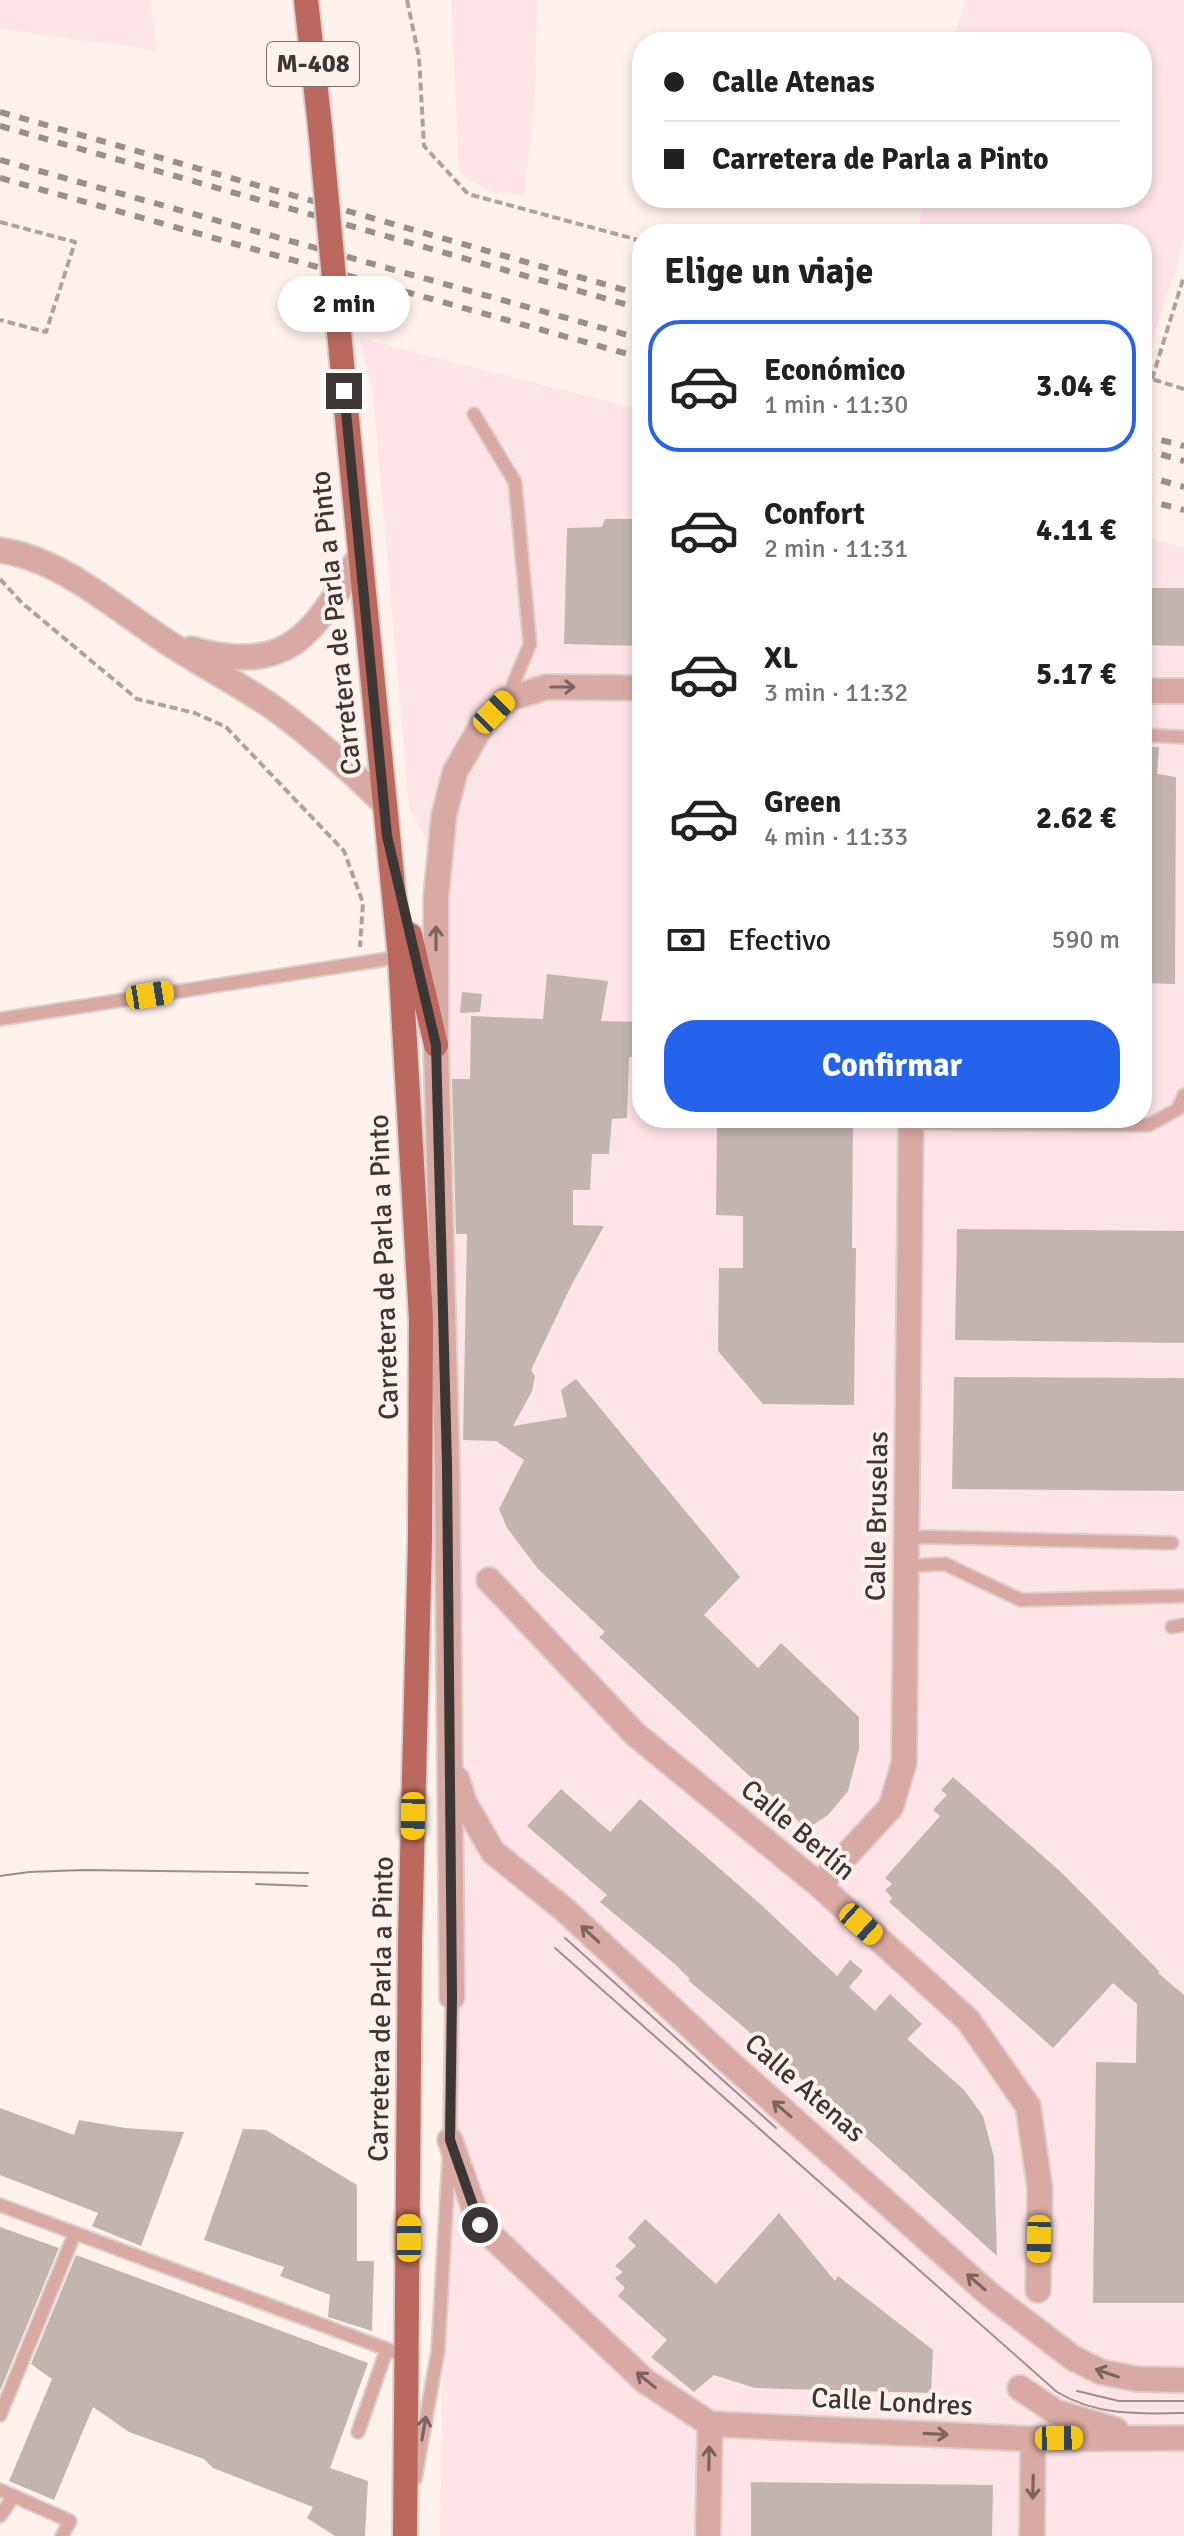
<!DOCTYPE html>
<html lang="es">
<meta charset="utf-8">
<style>
:root{--surface:#fff;--page:#f6f6f6;--text:#202124;--muted:#757577;--line:#e0e0e0;--accent:#2563eb}
body{margin:0;font-family:Signika,sans-serif;background:var(--page);color:var(--text);height:100vh;display:flex;flex-direction:column;font-size:30px;white-space:nowrap}
*{box-sizing:border-box;margin:0}
p{font-size:26px;color:var(--muted)}
.icon{flex:none;width:44px;height:44px;fill:none;stroke:currentColor;stroke-width:2;stroke-linecap:round;stroke-linejoin:round}
.map{position:relative;flex:1;overflow:hidden}
.sheet{position:absolute;left:632px;top:224px;width:520px;height:904px;display:flex;flex-direction:column;background:var(--surface);border-radius:32px;box-shadow:0 4px 12px #0003}
.sheet>*{flex:none}
.banner{position:absolute;left:632px;top:32px;width:520px;height:176px;border-radius:32px;box-shadow:0 4px 12px #0003;display:grid;align-content:center;height:176px;padding:0 32px;background:var(--surface)}
.end{position:absolute;width:36px;height:36px;margin:-18px;border:10px solid #3c3634;background:#fff;box-shadow:0 0 0 4px #fff}
.from{border-radius:50%}
.bubble{position:absolute;height:56px;border-radius:28px;background:var(--surface);box-shadow:0 4px 12px #0003;font-size:26px;font-weight:700;line-height:56px;text-align:center}
.car{position:absolute;width:24px;height:48px;margin:-24px -12px;border-radius:10px;box-shadow:0 0 6px 2px #0007;background:linear-gradient(#f5c518 24%,#345 0 40%,#f5c518 0 76%,#345 0 86%,#f5c518 0)}
.banner b{display:flex;align-items:center;gap:28px;height:76px;font-size:30px}
.banner b+b{border-top:2px solid var(--line)}
.banner i{width:20px;height:20px;background:var(--text)}
ul{padding:0;list-style:none}
li{display:flex;align-items:center;gap:24px;height:132px;margin:0 16px 12px;padding:0 16px;border:4px solid transparent;border-radius:32px}
li div{flex:1}
li b{display:block;font-size:30px}
li em{font-style:normal;font-weight:700}
li.on{border-color:var(--accent)}
li>.icon{width:72px;height:72px;stroke-width:1.5}
h2{padding:0 32px;font-size:36px;line-height:96px}
.pay{display:flex;align-items:center;gap:20px;height:88px;padding:0 32px;font-size:30px}
.pay p{margin-inline-start:auto}
.button{display:flex;gap:16px;margin-top:auto;padding:16px 32px}
.button a{flex:1;height:92px;border-radius:32px;background:var(--accent);color:#fff;font-size:32px;font-weight:700;line-height:92px;text-align:center}
.map>svg:first-child{display:block}
</style>
<div class="map">
<svg width="1184" height="2536" viewBox="0 0 1184 2536">
<rect width="100%" height="100%" fill="#fff1ec"/>
<path fill="#fee3e7" d="M0,0H150L156,50L0,29Z
M451,0H537L535,89L524,195L490,191L459,173Z
M965,0H1184V241L1146,362L1142,361V234H918L923,198H1142V42H953Z
M359,338L642,410V1118H1142V537L1184,547V2536H440L454,1510L448,1233L450,886L409,807L373,393Z"/>
<path fill="#c2b5b0" d="M605,519H642V646L564,644L567,528L602,527Z
M1142,588H1184V646L1142,645Z
M1142,747H1159L1157,774L1176,777L1175,984L1142,983Z
M547,974L608,981L601,1021L642,1022V1058L629,1057L627,1118L612,1119L609,1154H592L590,1190H573V1225L604,1226L571,1286L531,1370L535,1377L532,1391L513,1426L567,1417L561,1390L576,1379L740,1577L704,1615L758,1668L781,1643L859,1717V1749L848,1791L828,1815L807,1829L599,1637L605,1632L538,1569L507,1528L499,1509L524,1460L496,1441L463,1440L467,1234H456L452,1079H470L471,1016L543,1019Z
M462,992L482,994L480,1012L460,1013Z
M717,1118H853L852,1248H856L854,1405L763,1404L718,1351L719,1268H743V1216L716,1215Z
M957,1229L1184,1231V1343L955,1340Z
M954,1377L1184,1378V1491L952,1489Z
M953,1777L1062,1873L1160,1972L1158,1973L1184,1995V2303H1093L1096,2062L1136,2063L1137,2004L1113,1983L1053,2048L889,1902L892,1898L885,1890L892,1884L885,1878L940,1816L933,1810L947,1795L941,1790Z
M561,1789L610,1832L640,1799L758,1902L837,1976L850,1960L863,1971L849,1987L875,2011L890,1994L922,2024L907,2039L964,2090L983,2116L994,2157L997,2256L747,2030L688,1980L690,1979L676,1965L600,1902L607,1895L527,1826Z
M0,2108L74,2135L79,2120L125,2128L184,2132L141,2246L92,2226L98,2213L0,2175Z
M243,2129L266,2130L357,2185V2261H374L372,2331L328,2317L330,2295L280,2276L284,2267L204,2240Z
M779,2213L835,2281L838,2276L933,2350L931,2393L755,2388L714,2375L694,2392L651,2357L667,2340L618,2296L625,2288L615,2278L623,2272L615,2266L636,2246L628,2238L645,2219L716,2284Z
M0,2227L59,2248L0,2391Z
M76,2255L368,2363L330,2468L368,2481L365,2536H335L307,2518L313,2507L213,2468L204,2459L129,2432L93,2407L54,2500L9,2481L52,2379L31,2364Z
M751,2482L993,2485L992,2536H751Z"/>
<g fill="none" stroke-linecap="round" stroke-linejoin="round">
<g stroke="#dccfcb" stroke-width="16">
<path id="lane" d="M474,414L515,482L530,644L507,699
M1142,735L1184,737
M0,1019L400,957
M911,1123L1149,1125L1178,1109L1184,1095
M906,1538L926,1537L1172,1543
M906,1566L945,1564L1021,1600L1184,1596
M1172,1627L1184,1625
M0,2205L408,2357
M0,2415L75,2233
M358,2432L387,2349
M415,2479L438,2351L450,2140L452,1997
M0,2490L70,2521L62,2536
M0,2516L14,2496"/>
</g>
<g stroke="#dccfcb" stroke-width="28">
<path id="street" d="M0,550C61,559 114,607 164,640C201,665 242,685 278,711C316,739 350,770 384,803
M191,649C291,676 313,633 360,556
M1142,691H1184
M489,1580L635,1734L819,1885L968,2020L1028,2106L1040,2189L1038,2290
M457,1779L464,1802L493,1852L566,1911L730,2063L989,2294L1073,2358L1101,2372L1137,2379L1184,2380
M819,1885L891,1807L904,1763L911,1118
M452,1997L447,1464L436,1045V897L444,815L455,772L482,725L507,699L547,687L642,688
M450,2140L480,2225L645,2381L710,2424
M1020,2388L1056,2412L1116,2430
M708,2536L710,2424L1033,2439L1184,2438
M1032,2536L1033,2439"/>
</g>
<g stroke="#dccfcb" stroke-width="28">
<path id="primary" d="M306,0L320,127
M350,450L400,957L421,1319L420,1539L410,1939L405,2536
M410,935L436,1045"/>
</g>
<path stroke="#ada29f" stroke-width="4" stroke-dasharray="8 4" stroke-linecap="butt" d="M407,0L419,57L424,146L468,194L642,241
M0,222L75,242L46,332L0,320
M1142,376L1184,389
M1152,379L1184,276
M0,579L22,603L137,699L195,713L226,727L344,851L363,903L360,947"/>
<use href="#lane" stroke="#d9aaa3" stroke-width="12"/>
<use href="#street" stroke="#d9aaa3" stroke-width="24"/>
<use href="#primary" stroke="#bb685e" stroke-width="24"/>
<path stroke="#998f8b" stroke-width="2" d="M0,1876L29,1872L83,1870L308,1873
M256,1884L307,1886
M565,1938L776,2128
M555,1948L1057,2392C1097,2416 1139,2414 1184,2413
M1077,2391L1119,2401H1184"/>
<path stroke="#998f8b" stroke-width="6" stroke-dasharray="10 10" stroke-linecap="butt" d="M0,112L642,295
M0,126L642,309
M0,160L642,339
M0,178L642,358
M1142,435L1184,446
M1142,449L1184,461
M1142,475L1184,487
M1142,499L1184,510"/>
<g stroke="#dccfcb" stroke-width="28" stroke-linecap="butt">
<path id="primary-bridge" d="M320,127L350,450"/>
</g>
<use href="#primary-bridge" stroke="#bb685e" stroke-width="24"/>
</g>
<defs><path id="oneway-shaft" d="M-6 0H5M1.5-3L5.5 0L1.5 3" fill="none" stroke-width="1.6" stroke-linecap="round" stroke-linejoin="round" transform="scale(2)"/></defs>
<g stroke="#7b6460">
<use href="#oneway-shaft" transform="translate(563 687)"/>
<use href="#oneway-shaft" transform="translate(436 938) rotate(-90)"/>
<use href="#oneway-shaft" transform="translate(590 1934) rotate(-137)"/>
<use href="#oneway-shaft" transform="translate(782 2109) rotate(-139)"/>
<use href="#oneway-shaft" transform="translate(976 2282) rotate(-139)"/>
<use href="#oneway-shaft" transform="translate(1107 2373) rotate(-161)"/>
<use href="#oneway-shaft" transform="translate(646 2380) rotate(-141)"/>
<use href="#oneway-shaft" transform="translate(424 2428) rotate(-80)"/>
<use href="#oneway-shaft" transform="translate(936 2434) rotate(3)"/>
<use href="#oneway-shaft" transform="translate(709 2458) rotate(-89)"/>
<use href="#oneway-shaft" transform="translate(1033 2487) rotate(91)"/>
</g>
<g fill="none" stroke-linecap="round" stroke-linejoin="round">
<path stroke="#3c3634" stroke-width="10" d="M344,391L387,836L436,1045L447,1464L452,1997L450,2140L480,2225"/>
</g>
<g text-anchor="middle" dominant-baseline="central" stroke-width="8" stroke-linejoin="round" paint-order="stroke">
<rect fill="#fff1ec" stroke="#766e6b" stroke-width="2" x="267" y="42" width="92" height="44" rx="6"/>
<g font-size="26" font-weight="bold" fill="#3c3634">
<text x="313" y="64">M-408</text>
</g>
<g font-size="28" fill="#3c3634" stroke="#fff1ec">
<text transform="translate(336 623) rotate(-96)">Carretera de Parla a Pinto</text>
<text transform="translate(384 1267) rotate(-92)">Carretera de Parla a Pinto</text>
<text transform="translate(877 1516) rotate(-89)">Calle Bruselas</text>
<text transform="translate(798 1830) rotate(40)">Calle Berlín</text>
<text transform="translate(381 2009) rotate(-89)">Carretera de Parla a Pinto</text>
<text transform="translate(805 2088) rotate(41)">Calle Atenas</text>
<text transform="translate(892 2402) rotate(3)">Calle Londres</text>
</g>
</g>
</svg>
<i class="end from" style="left:480px;top:2225px"></i>
<i class="end" style="left:344px;top:391px"></i>
<div class="bubble" style="left:278px;top:276px;width:132px">2 min</div>
<i class="car" style="left:494px;top:712px;rotate:44deg"></i>
<i class="car" style="left:150px;top:995px;rotate:81deg"></i>
<i class="car" style="left:413px;top:1816px;rotate:181deg"></i>
<i class="car" style="left:861px;top:1924px;rotate:132deg"></i>
<i class="car" style="left:409px;top:2238px;rotate:0deg"></i>
<i class="car" style="left:1039px;top:2239px;rotate:181deg"></i>
<i class="car" style="left:1059px;top:2438px;rotate:89deg"></i>
<div class="banner">
<b><i class="from"></i>Calle Atenas</b>
<b><i></i>Carretera de Parla a Pinto</b>
</div>
<section class="sheet">
<h2>Elige un viaje</h2>
<ul>
<li class="on"><svg class="icon" aria-label="car" viewBox="0 0 24 24"><path d="M5 17H2v-5l4-1 3-4h7l3 4 3 1v5h-3M9 17h6M6 11h13"/><circle cx="7" cy="17" r="2"/><circle cx="17" cy="17" r="2"/></svg><div><b>Económico</b><p>1 min · 11:30</p></div><em>3.04 €</em></li>
<li><svg class="icon" aria-label="car" viewBox="0 0 24 24"><path d="M5 17H2v-5l4-1 3-4h7l3 4 3 1v5h-3M9 17h6M6 11h13"/><circle cx="7" cy="17" r="2"/><circle cx="17" cy="17" r="2"/></svg><div><b>Confort</b><p>2 min · 11:31</p></div><em>4.11 €</em></li>
<li><svg class="icon" aria-label="car" viewBox="0 0 24 24"><path d="M5 17H2v-5l4-1 3-4h7l3 4 3 1v5h-3M9 17h6M6 11h13"/><circle cx="7" cy="17" r="2"/><circle cx="17" cy="17" r="2"/></svg><div><b>XL</b><p>3 min · 11:32</p></div><em>5.17 €</em></li>
<li><svg class="icon" aria-label="car" viewBox="0 0 24 24"><path d="M5 17H2v-5l4-1 3-4h7l3 4 3 1v5h-3M9 17h6M6 11h13"/><circle cx="7" cy="17" r="2"/><circle cx="17" cy="17" r="2"/></svg><div><b>Green</b><p>4 min · 11:33</p></div><em>2.62 €</em></li>
</ul>
<div class="pay"><svg class="icon" aria-label="cash" viewBox="0 0 24 24"><path d="M3 7h18v10H3z"/><circle cx="12" cy="12" r="2"/></svg>Efectivo<p>590 m</p></div>
<div class="button"><a>Confirmar</a></div>
</section>
</div>
